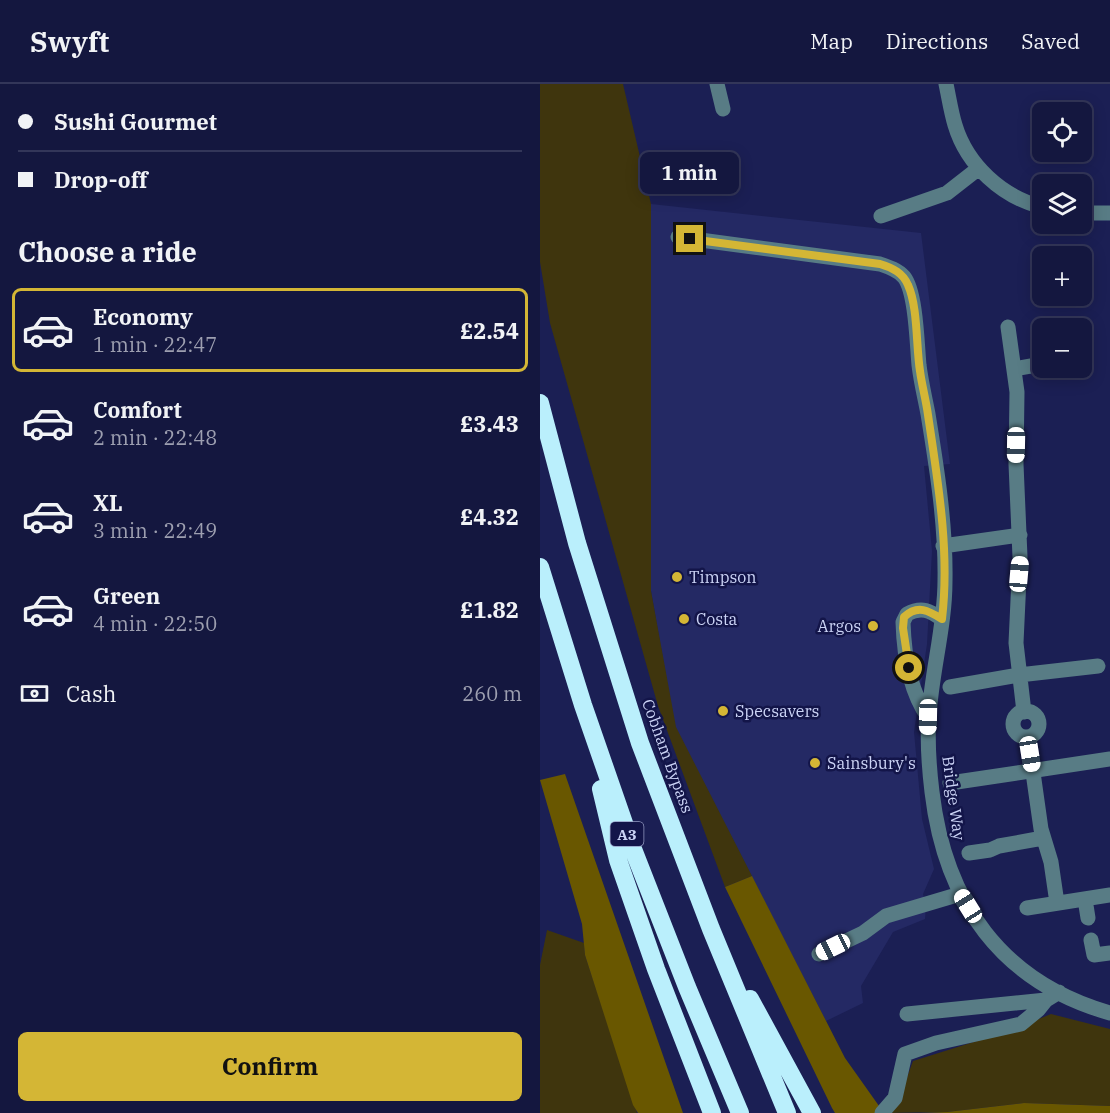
<!DOCTYPE html>
<meta charset="utf-8">
<style>
:root{--surface:#14173f;--page:#1d2046;--text:#f1f3f6;--muted:#9d9fb0;--line:#333659;--accent:#d4b635}
body{margin:0;font-family:"IBM Plex Serif",serif;background:var(--page);color:var(--text);height:100vh;display:flex;flex-direction:column;font-size:22px;white-space:nowrap}
*{box-sizing:border-box;margin:0}
p{font-size:20px;color:var(--muted)}
.icon{flex:none;width:33px;height:33px;fill:none;stroke:currentColor;stroke-width:2;stroke-linecap:round;stroke-linejoin:round}
.map{position:relative;flex:1;overflow:hidden}
.panel{display:flex;flex-direction:column;background:var(--surface);width:540px}
.panel>*{flex:none}
.hud{display:grid;align-content:center;height:132px;padding:0 18px;background:var(--surface)}
.fabs{position:absolute;left:492px;top:18px;display:grid;gap:12px}
.fabs a{display:grid;place-items:center;width:60px;height:60px;border-radius:9px;background:var(--surface);box-shadow:0 3px 15px #0003,0 0 0 2px var(--line);font-size:30px}
.end{position:absolute;width:27px;height:27px;margin:-14px;border:8px solid #d4b635;background:#111;box-shadow:0 0 0 3px #111}
.from{border-radius:50%}
.bubble{position:absolute;height:42px;border-radius:9px;background:var(--surface);box-shadow:0 3px 15px #0003,0 0 0 2px var(--line);font-size:20px;font-weight:800;line-height:42px;text-align:center}
.car{position:absolute;width:18px;height:36px;margin:-18px -9px;border-radius:8px;box-shadow:0 0 4px 2px #0007;background:linear-gradient(#fff 24%,#345 0 40%,#fff 0 76%,#345 0 86%,#fff 0)}
.hud b{display:flex;align-items:center;gap:21px;height:57px;font-size:22px}
.hud b+b{border-top:2px solid var(--line)}
.hud i{width:15px;height:15px;background:var(--text)}
ul{padding:0;list-style:none}
li{display:flex;align-items:center;gap:18px;height:84px;margin:0 12px 9px;padding:0 6px;border:3px solid transparent;border-radius:9px}
li div{flex:1}
li b{display:block;font-size:22px}
li em{font-style:normal;font-weight:800}
li.active{border-color:var(--accent)}
li>.icon{width:54px;height:54px;stroke-width:1.5}
h2{padding:0 18px;font-size:27px;line-height:72px}
.pay{display:flex;align-items:center;gap:15px;height:66px;padding:0 18px;font-size:22px}
.pay p{margin-inline-start:auto}
.button{display:flex;gap:12px;margin-top:auto;padding:12px 18px}
.button a{flex:1;height:69px;border-radius:9px;background:var(--accent);color:#111;font-size:24px;font-weight:800;line-height:69px;text-align:center}
header{display:flex;align-items:center;gap:36px;box-sizing:border-box;height:84px;padding:0 30px;background:var(--surface);border-bottom:2px solid var(--line)}
header strong{font-size:28px}
nav{display:flex;gap:33px;margin-inline-start:auto;font-size:21px}
main{display:flex;flex:1;min-height:0}
.map>svg:first-child{display:block}
</style>
<header>
<strong>Swyft</strong>
<nav><a>Map</a><a>Directions</a><a>Saved</a></nav>
</header>
<main>
<section class="panel">
<div class="hud">
<b><i class="from"></i>Sushi Gourmet</b>
<b><i></i>Drop-off</b>
</div>
<h2>Choose a ride</h2>
<ul>
<li class="active"><svg class="icon" aria-label="car" viewBox="0 0 24 24"><path d="M5 17H2v-5l4-1 3-4h7l3 4 3 1v5h-3M9 17h6M6 11h13"/><circle cx="7" cy="17" r="2"/><circle cx="17" cy="17" r="2"/></svg><div><b>Economy</b><p>1 min · 22:47</p></div><em>£2.54</em></li>
<li><svg class="icon" aria-label="car" viewBox="0 0 24 24"><path d="M5 17H2v-5l4-1 3-4h7l3 4 3 1v5h-3M9 17h6M6 11h13"/><circle cx="7" cy="17" r="2"/><circle cx="17" cy="17" r="2"/></svg><div><b>Comfort</b><p>2 min · 22:48</p></div><em>£3.43</em></li>
<li><svg class="icon" aria-label="car" viewBox="0 0 24 24"><path d="M5 17H2v-5l4-1 3-4h7l3 4 3 1v5h-3M9 17h6M6 11h13"/><circle cx="7" cy="17" r="2"/><circle cx="17" cy="17" r="2"/></svg><div><b>XL</b><p>3 min · 22:49</p></div><em>£4.32</em></li>
<li><svg class="icon" aria-label="car" viewBox="0 0 24 24"><path d="M5 17H2v-5l4-1 3-4h7l3 4 3 1v5h-3M9 17h6M6 11h13"/><circle cx="7" cy="17" r="2"/><circle cx="17" cy="17" r="2"/></svg><div><b>Green</b><p>4 min · 22:50</p></div><em>£1.82</em></li>
</ul>
<div class="pay"><svg class="icon" aria-label="cash" viewBox="0 0 24 24"><path d="M3 7h18v10H3z"/><circle cx="12" cy="12" r="2"/></svg>Cash<p>260 m</p></div>
<div class="button"><a>Confirm</a></div>
</section>
<div class="map">
<svg width="570" height="1029" viewBox="0 0 570 1029">
<rect width="100%" height="100%" fill="#1b1f54"/>
<path fill="#242964" d="M111,120L381,149L410,380L384,382L392,467L387,560L374,648L382,735L394,785L383,810L386,821L385,835L353,848L321,902L323,919L286,937L135,643L111,507Z"/>
<path fill="#3f350d" d="M0,0H83L111,120V507L136,643L212,792L185,803L118,622L10,239L0,178Z
M7,846L44,859L45,871L97,1029H0V881Z
M511,930L570,945V1022L484,1019L407,1028L346,1029L359,1015L373,977L472,946Z"/>
<path fill="#695700" d="M25,690L143,1029H98L93,1021L45,871L42,840L0,696Z
M212,792L305,974L344,1029H295L292,1024L185,803Z
M484,1019L570,1022V1029H379L407,1028Z"/>
<g fill="none" stroke-linecap="round" stroke-linejoin="round">
<path stroke="#587c85" stroke-width="15" d="M177,0L183,25
M406,0C409,14 411,28 415,41C427,81 462,113 502,123
M542,129H570
M341,132L407,109L439,84
M138,153L340,180C349,183 358,186 364,193C376,208 377,260 379,281C381,298 385,314 388,330C397,385 406,442 405,497C405,542 392,586 389,631C387,657 389,683 392,708C405,818 461,898 570,929
M468,243L477,308L476,380L480,473L476,559L484,628
M474,285L502,280
M403,462L480,451
M410,603L479,591L558,582
M473 640a13 13 0 1 1 26 0a13 13 0 1 1-26 0Z
M388,633C369,606 364,571 363,538L367,530C382,522 390,527 402,535
M488,653L501,745L511,778L517,819
M410,699L570,675
M429,769L450,766L459,762L503,754
M545,815L548,834
M487,824L570,811
M551,856L554,871L570,869
M279,870L323,849L346,832L420,810
M367,930L506,916
M342,1029L355,1014L365,970L396,959L481,940L498,926L506,916L519,908"/>
<path stroke="#baeffc" stroke-width="18" d="M0,319L37,459L100,659L171,845L247,1029
M0,483L43,621L93,765L147,903L200,1029
M61,705L78,776L116,885L172,1029
M210,915L272,1029"/>
</g>
<g fill="none" stroke-linecap="round" stroke-linejoin="round">
<path stroke="#d4b635" stroke-width="8" d="M150,155L340,180C353,184 363,189 368,201C378,223 376,262 380,287C382,302 386,316 388,331C398,398 410,468 402,535C389,527 378,520 364,533L363,544L369,584"/>
</g>
<g fill="#d4b635" stroke="#131549" stroke-width="2">
<circle cx="137" cy="493" r="6"/>
<circle cx="144" cy="535" r="6"/>
<circle cx="333" cy="542" r="6"/>
<circle cx="183" cy="627" r="6"/>
<circle cx="275" cy="679" r="6"/>
</g>
<g text-anchor="middle" dominant-baseline="central" stroke-width="5" stroke-linejoin="round" paint-order="stroke">
<rect fill="#131549" stroke="#949bc2" stroke-width="1.5" x="70.5" y="738" width="33" height="24" rx="4.5"/>
<g font-size="15" font-weight="bold" fill="#ccd4f6">
<text x="87" y="750">A3</text>
</g>
<g font-size="16" fill="#ccd4f6" stroke="#131549" text-anchor="start">
<text x="149" y="493">Timpson</text>
<text x="156" y="535">Costa</text>
<text x="321" y="542" text-anchor="end">Argos</text>
<text x="195" y="627">Specsavers</text>
<text x="287" y="679">Sainsbury's</text>
</g>
<g font-size="16" fill="#ccd4f6" stroke="#131549">
<text transform="translate(128 672) rotate(70)">Cobham Bypass</text>
<text transform="translate(414 714) rotate(82)">Bridge Way</text>
</g>
</g>
</svg>
<div class="fabs">
<a><svg class="icon" aria-label="locate" viewBox="0 0 24 24"><circle cx="12" cy="12" r="6"/><path d="M12 2v4M12 18v4M2 12h4M18 12h4"/></svg></a>
<a><svg class="icon" aria-label="layers" viewBox="0 0 24 24"><path d="M12 4l9 5-9 5-9-5zM3 14l9 5 9-5"/></svg></a>
<a>+</a>
<a>−</a>
</div>
<i class="end from" style="left:369px;top:584px"></i>
<i class="end" style="left:150px;top:155px"></i>
<div class="bubble" style="left:100px;top:68px;width:99px">1 min</div>
<i class="car" style="left:476px;top:361px;rotate:181deg"></i>
<i class="car" style="left:479px;top:490px;rotate:5deg"></i>
<i class="car" style="left:388px;top:633px;rotate:181deg"></i>
<i class="car" style="left:490px;top:670px;rotate:171deg"></i>
<i class="car" style="left:428px;top:822px;rotate:328deg"></i>
<i class="car" style="left:293px;top:863px;rotate:244deg"></i>
</div>
</main>
